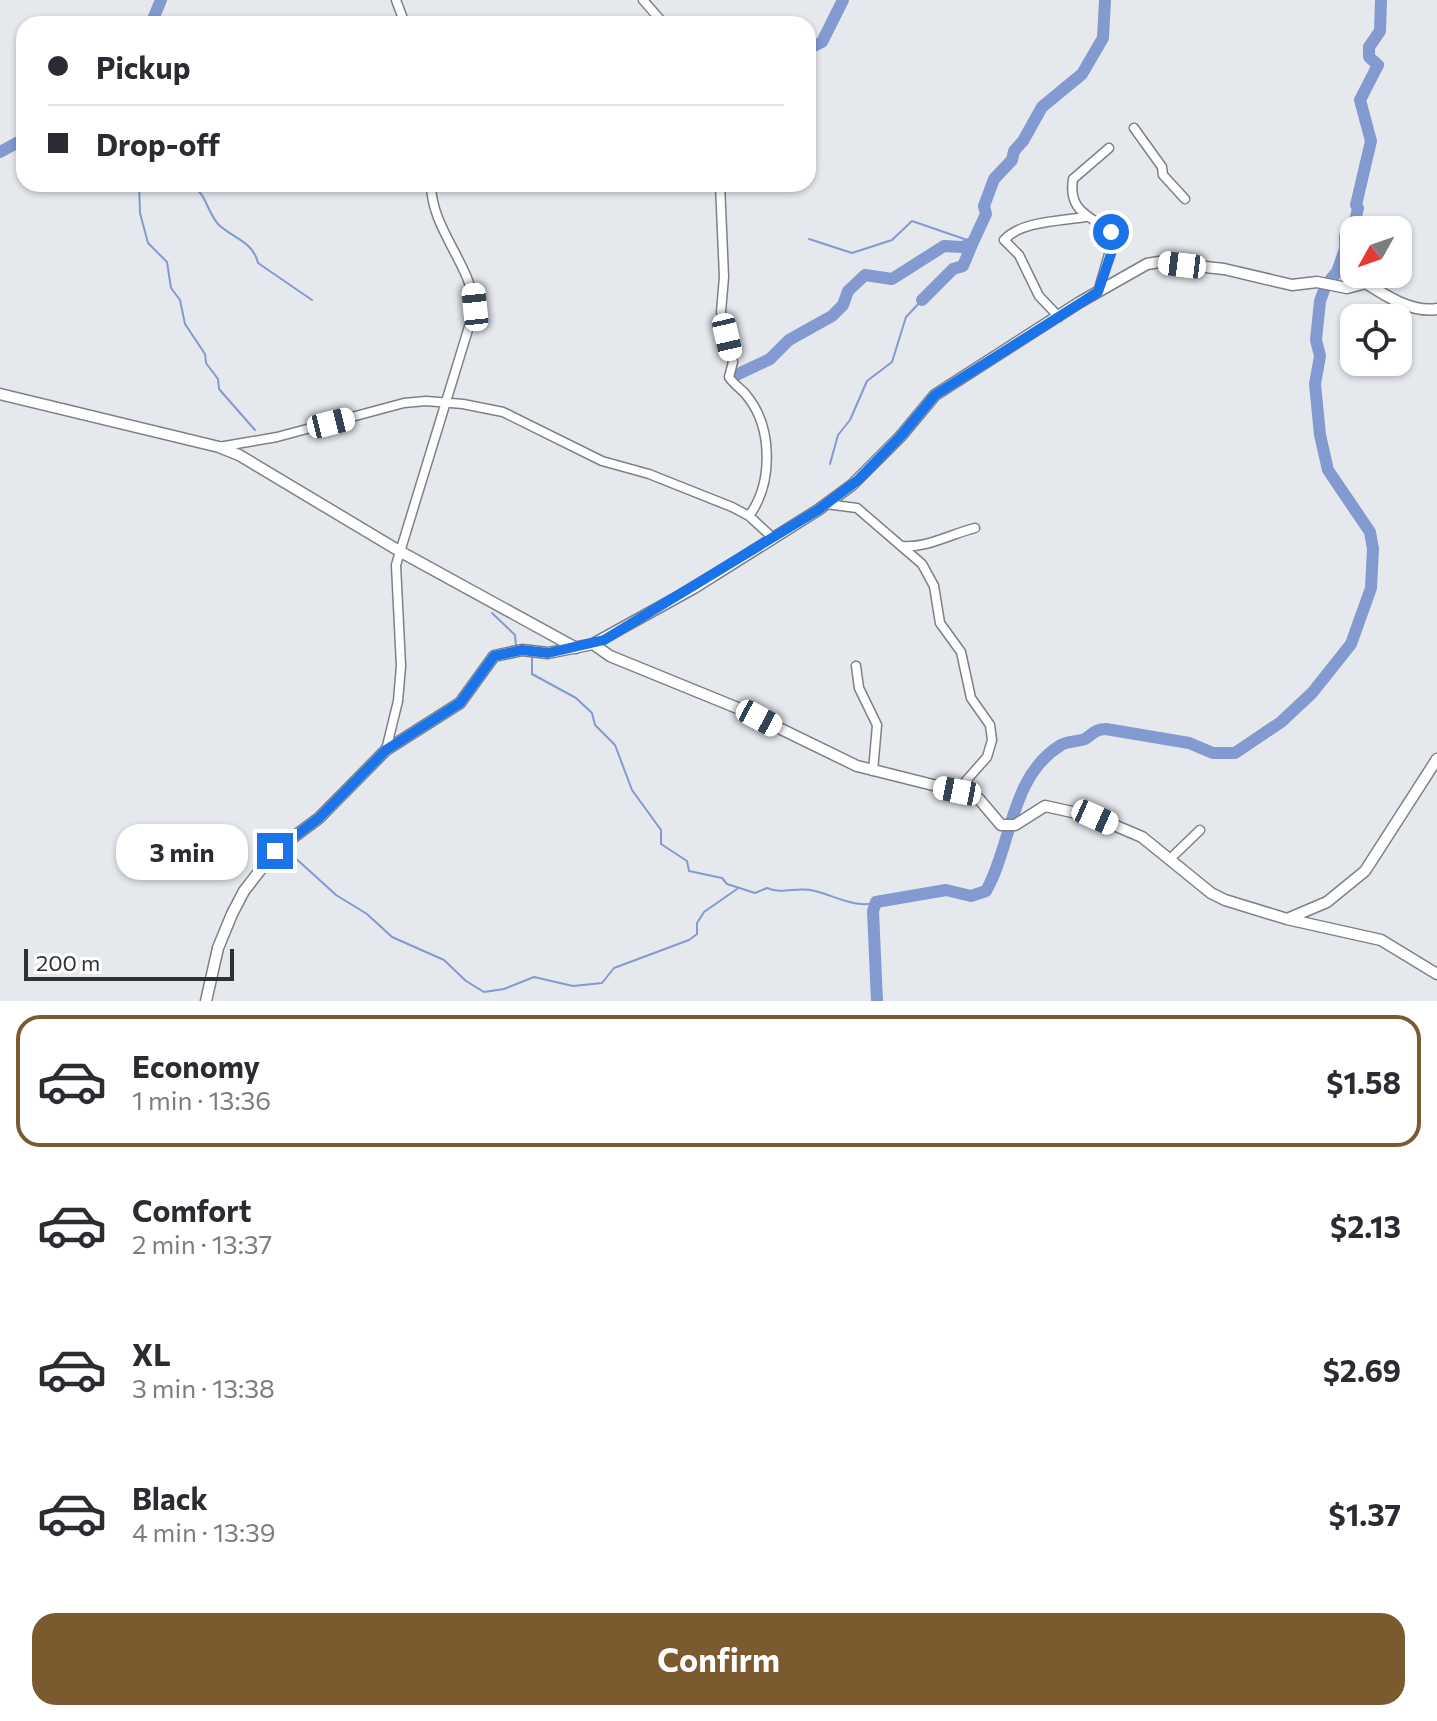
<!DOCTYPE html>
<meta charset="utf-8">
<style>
:root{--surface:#fff;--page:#f7f7f7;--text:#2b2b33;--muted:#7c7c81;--line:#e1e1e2;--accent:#7b5a30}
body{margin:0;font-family:Commissioner,sans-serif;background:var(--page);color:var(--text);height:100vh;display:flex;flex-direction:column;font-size:30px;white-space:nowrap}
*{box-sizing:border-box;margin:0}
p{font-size:26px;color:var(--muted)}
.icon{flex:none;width:44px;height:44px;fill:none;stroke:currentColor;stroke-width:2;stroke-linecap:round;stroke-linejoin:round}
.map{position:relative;height:1001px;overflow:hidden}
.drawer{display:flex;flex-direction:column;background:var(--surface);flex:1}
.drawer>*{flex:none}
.top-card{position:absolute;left:16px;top:16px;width:800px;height:176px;border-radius:24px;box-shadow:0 2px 6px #0004;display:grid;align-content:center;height:176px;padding:0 32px;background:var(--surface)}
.needle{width:52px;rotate:230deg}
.fabs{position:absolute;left:1340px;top:216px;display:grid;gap:16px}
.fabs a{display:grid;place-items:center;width:72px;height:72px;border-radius:16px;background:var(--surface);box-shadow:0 2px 6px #0004;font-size:40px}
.scale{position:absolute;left:24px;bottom:20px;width:210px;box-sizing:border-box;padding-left:8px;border:4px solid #303133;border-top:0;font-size:22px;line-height:28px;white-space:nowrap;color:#303133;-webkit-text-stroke:6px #fff;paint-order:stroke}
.end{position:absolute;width:36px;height:36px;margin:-18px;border:10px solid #1a73e8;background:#fff;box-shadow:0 0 0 4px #fff}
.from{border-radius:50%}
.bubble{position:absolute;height:56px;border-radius:24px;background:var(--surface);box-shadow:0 2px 6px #0004;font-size:26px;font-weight:700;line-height:56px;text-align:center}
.car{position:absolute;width:24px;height:48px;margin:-24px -12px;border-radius:10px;box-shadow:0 0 6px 2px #0007;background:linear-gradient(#fff 24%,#345 0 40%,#fff 0 76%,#345 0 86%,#fff 0)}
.top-card b{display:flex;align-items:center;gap:28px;height:76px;font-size:30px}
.top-card b+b{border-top:2px solid var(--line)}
.top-card i{width:20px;height:20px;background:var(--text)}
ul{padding:14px 0 0;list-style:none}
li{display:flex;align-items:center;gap:24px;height:132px;margin:0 16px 12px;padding:0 16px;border:4px solid transparent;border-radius:24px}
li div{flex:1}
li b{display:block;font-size:30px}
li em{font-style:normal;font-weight:700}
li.selected{border-color:var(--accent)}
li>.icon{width:72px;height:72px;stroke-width:1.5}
.button{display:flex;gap:16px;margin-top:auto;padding:16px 32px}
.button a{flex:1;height:92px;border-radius:24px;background:var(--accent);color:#fff;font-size:32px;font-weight:700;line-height:92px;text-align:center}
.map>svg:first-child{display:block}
</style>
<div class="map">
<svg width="1437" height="1001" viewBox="0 0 1437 1001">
<rect width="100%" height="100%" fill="#e5e8ed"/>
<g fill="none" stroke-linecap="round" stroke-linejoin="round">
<path stroke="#839ad0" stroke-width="2" d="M139,184L140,213L148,243L167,262L171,288L180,300L185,324L205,354L206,363L218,379L219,389L255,430
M189,184C207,193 206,210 218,224C232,238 253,241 258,263L312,300
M809,239L852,253L892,240L912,221L973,242
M830,464L838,435L850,420L867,381L892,362L906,317L922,300
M492,613L515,635L516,646
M532,657V674L576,698L592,713L595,725L615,745L632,790L661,830V844L687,861L689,871L722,878L727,884L755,893L767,888C784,895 797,886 815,891C832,895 860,910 876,902
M282,855L291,854L336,895L367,914L392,937L444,960L466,981L484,992L504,989L534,977L573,986L602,983L614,968L689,940L697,934V923L704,912L737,889"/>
<path stroke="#839ad0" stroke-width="12" d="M151,24L161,0
M808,54L810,48L822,42L843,0
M0,152L24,139
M922,300L953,269L963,266L973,242
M732,377L770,359L789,340L832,316L843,305L848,291L865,275L892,279L944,246L963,247L973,242L986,214L984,206L994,179L1012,160L1014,151L1023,141L1042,107L1082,74L1103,38L1105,0
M877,1001L873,911L876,902L946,890L971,896L986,891C1012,845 1010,776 1061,745C1068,741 1077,742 1085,739C1094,734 1092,730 1106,729L1189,743L1213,753H1235L1281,722L1312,693L1351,644L1371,588L1373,549L1370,532L1328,470L1320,435L1315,384L1320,356L1316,340L1320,301L1326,285L1337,272L1345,249V236L1355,221L1358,208L1356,205L1371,141L1360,100L1378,65L1369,57V47L1380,31L1381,0"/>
<g stroke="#7d8085" stroke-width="11">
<path id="minor" d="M396,0L405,24
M643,0L664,24
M1134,128L1162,167L1163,175L1185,199
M720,184L724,277L721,312L733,362L729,377C734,385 742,389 747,396C773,428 773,483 749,516
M1098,292L1114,237C1098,216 1067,217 1073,179L1109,148
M1059,317L1039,296L1019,255L1004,240C1021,221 1061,221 1085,217
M219,447L277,437L404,403L426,401L463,404L503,412L602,461L649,474L732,507L749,516L772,537
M826,504L857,508L922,564L934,586L940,623L961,652L971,698L990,725L992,740L987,757L957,791
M903,546C927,548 951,534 975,528
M856,666L859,688L877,725L873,771
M386,750L398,701L401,666L396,565L475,307C470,263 431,228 431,184
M1171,858L1200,830"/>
</g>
<g stroke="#7d8085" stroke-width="13">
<path id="tertiary" d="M0,394L219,447L239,455L401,552L576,648
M593,644L610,656L740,709L857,766L969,794L979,799L1001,825H1015L1045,806L1095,817L1142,837L1211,893L1225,900L1287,919L1381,940L1437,974
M1287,919L1327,902L1365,871L1437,759
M206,1001L218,948L232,914L244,891L275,851L319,818L386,750L460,703L494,656L522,650L548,653L593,644L694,588L818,510L852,485L900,437L935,395L1080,302L1147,264L1159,262L1224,269L1292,285L1317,282L1347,288L1366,283C1386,296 1412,313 1437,309"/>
</g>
<use href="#minor" stroke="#fff" stroke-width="8"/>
<use href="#tertiary" stroke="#fff" stroke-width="10"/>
</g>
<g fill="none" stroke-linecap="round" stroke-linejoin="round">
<path stroke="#1a73e8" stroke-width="10" d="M275,851L319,818L386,750L460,703L494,656L522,650L548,653L604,640L818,510L858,480L900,437L935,395L1098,292L1114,245L1111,232"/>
</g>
</svg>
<div class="fabs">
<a><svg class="needle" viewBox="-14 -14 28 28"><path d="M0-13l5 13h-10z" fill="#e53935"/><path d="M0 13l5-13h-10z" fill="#7c7c81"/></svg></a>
<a><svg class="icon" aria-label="locate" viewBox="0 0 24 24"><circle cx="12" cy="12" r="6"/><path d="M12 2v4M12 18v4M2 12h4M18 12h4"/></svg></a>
</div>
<div class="scale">200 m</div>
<i class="end from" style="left:1111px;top:232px"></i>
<i class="end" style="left:275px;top:851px"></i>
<div class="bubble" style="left:116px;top:824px;width:132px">3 min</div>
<i class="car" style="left:1182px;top:265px;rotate:277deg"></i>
<i class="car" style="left:475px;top:307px;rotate:354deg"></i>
<i class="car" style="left:727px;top:337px;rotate:167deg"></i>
<i class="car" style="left:331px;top:423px;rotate:76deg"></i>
<i class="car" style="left:759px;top:718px;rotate:118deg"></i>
<i class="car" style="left:957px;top:791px;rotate:281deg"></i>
<i class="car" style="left:1095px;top:817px;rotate:114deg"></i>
<div class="top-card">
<b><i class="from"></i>Pickup</b>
<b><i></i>Drop-off</b>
</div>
</div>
<section class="drawer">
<ul>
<li class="selected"><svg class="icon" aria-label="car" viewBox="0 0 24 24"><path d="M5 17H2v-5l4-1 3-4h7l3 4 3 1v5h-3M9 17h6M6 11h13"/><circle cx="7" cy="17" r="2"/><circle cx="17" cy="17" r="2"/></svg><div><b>Economy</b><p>1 min · 13:36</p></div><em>$1.58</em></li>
<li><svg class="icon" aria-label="car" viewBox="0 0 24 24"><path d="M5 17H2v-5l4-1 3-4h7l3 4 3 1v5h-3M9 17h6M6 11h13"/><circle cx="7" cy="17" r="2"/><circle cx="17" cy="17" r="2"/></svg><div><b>Comfort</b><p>2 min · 13:37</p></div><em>$2.13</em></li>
<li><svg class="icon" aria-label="car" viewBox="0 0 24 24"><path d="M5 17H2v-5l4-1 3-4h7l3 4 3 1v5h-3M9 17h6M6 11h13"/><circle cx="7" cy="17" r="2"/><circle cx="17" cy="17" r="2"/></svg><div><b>XL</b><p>3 min · 13:38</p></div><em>$2.69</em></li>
<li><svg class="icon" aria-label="car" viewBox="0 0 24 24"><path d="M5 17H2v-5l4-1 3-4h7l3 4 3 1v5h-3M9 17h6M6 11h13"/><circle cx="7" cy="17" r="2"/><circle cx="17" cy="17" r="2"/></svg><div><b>Black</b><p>4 min · 13:39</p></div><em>$1.37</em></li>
</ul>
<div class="button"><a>Confirm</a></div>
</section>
